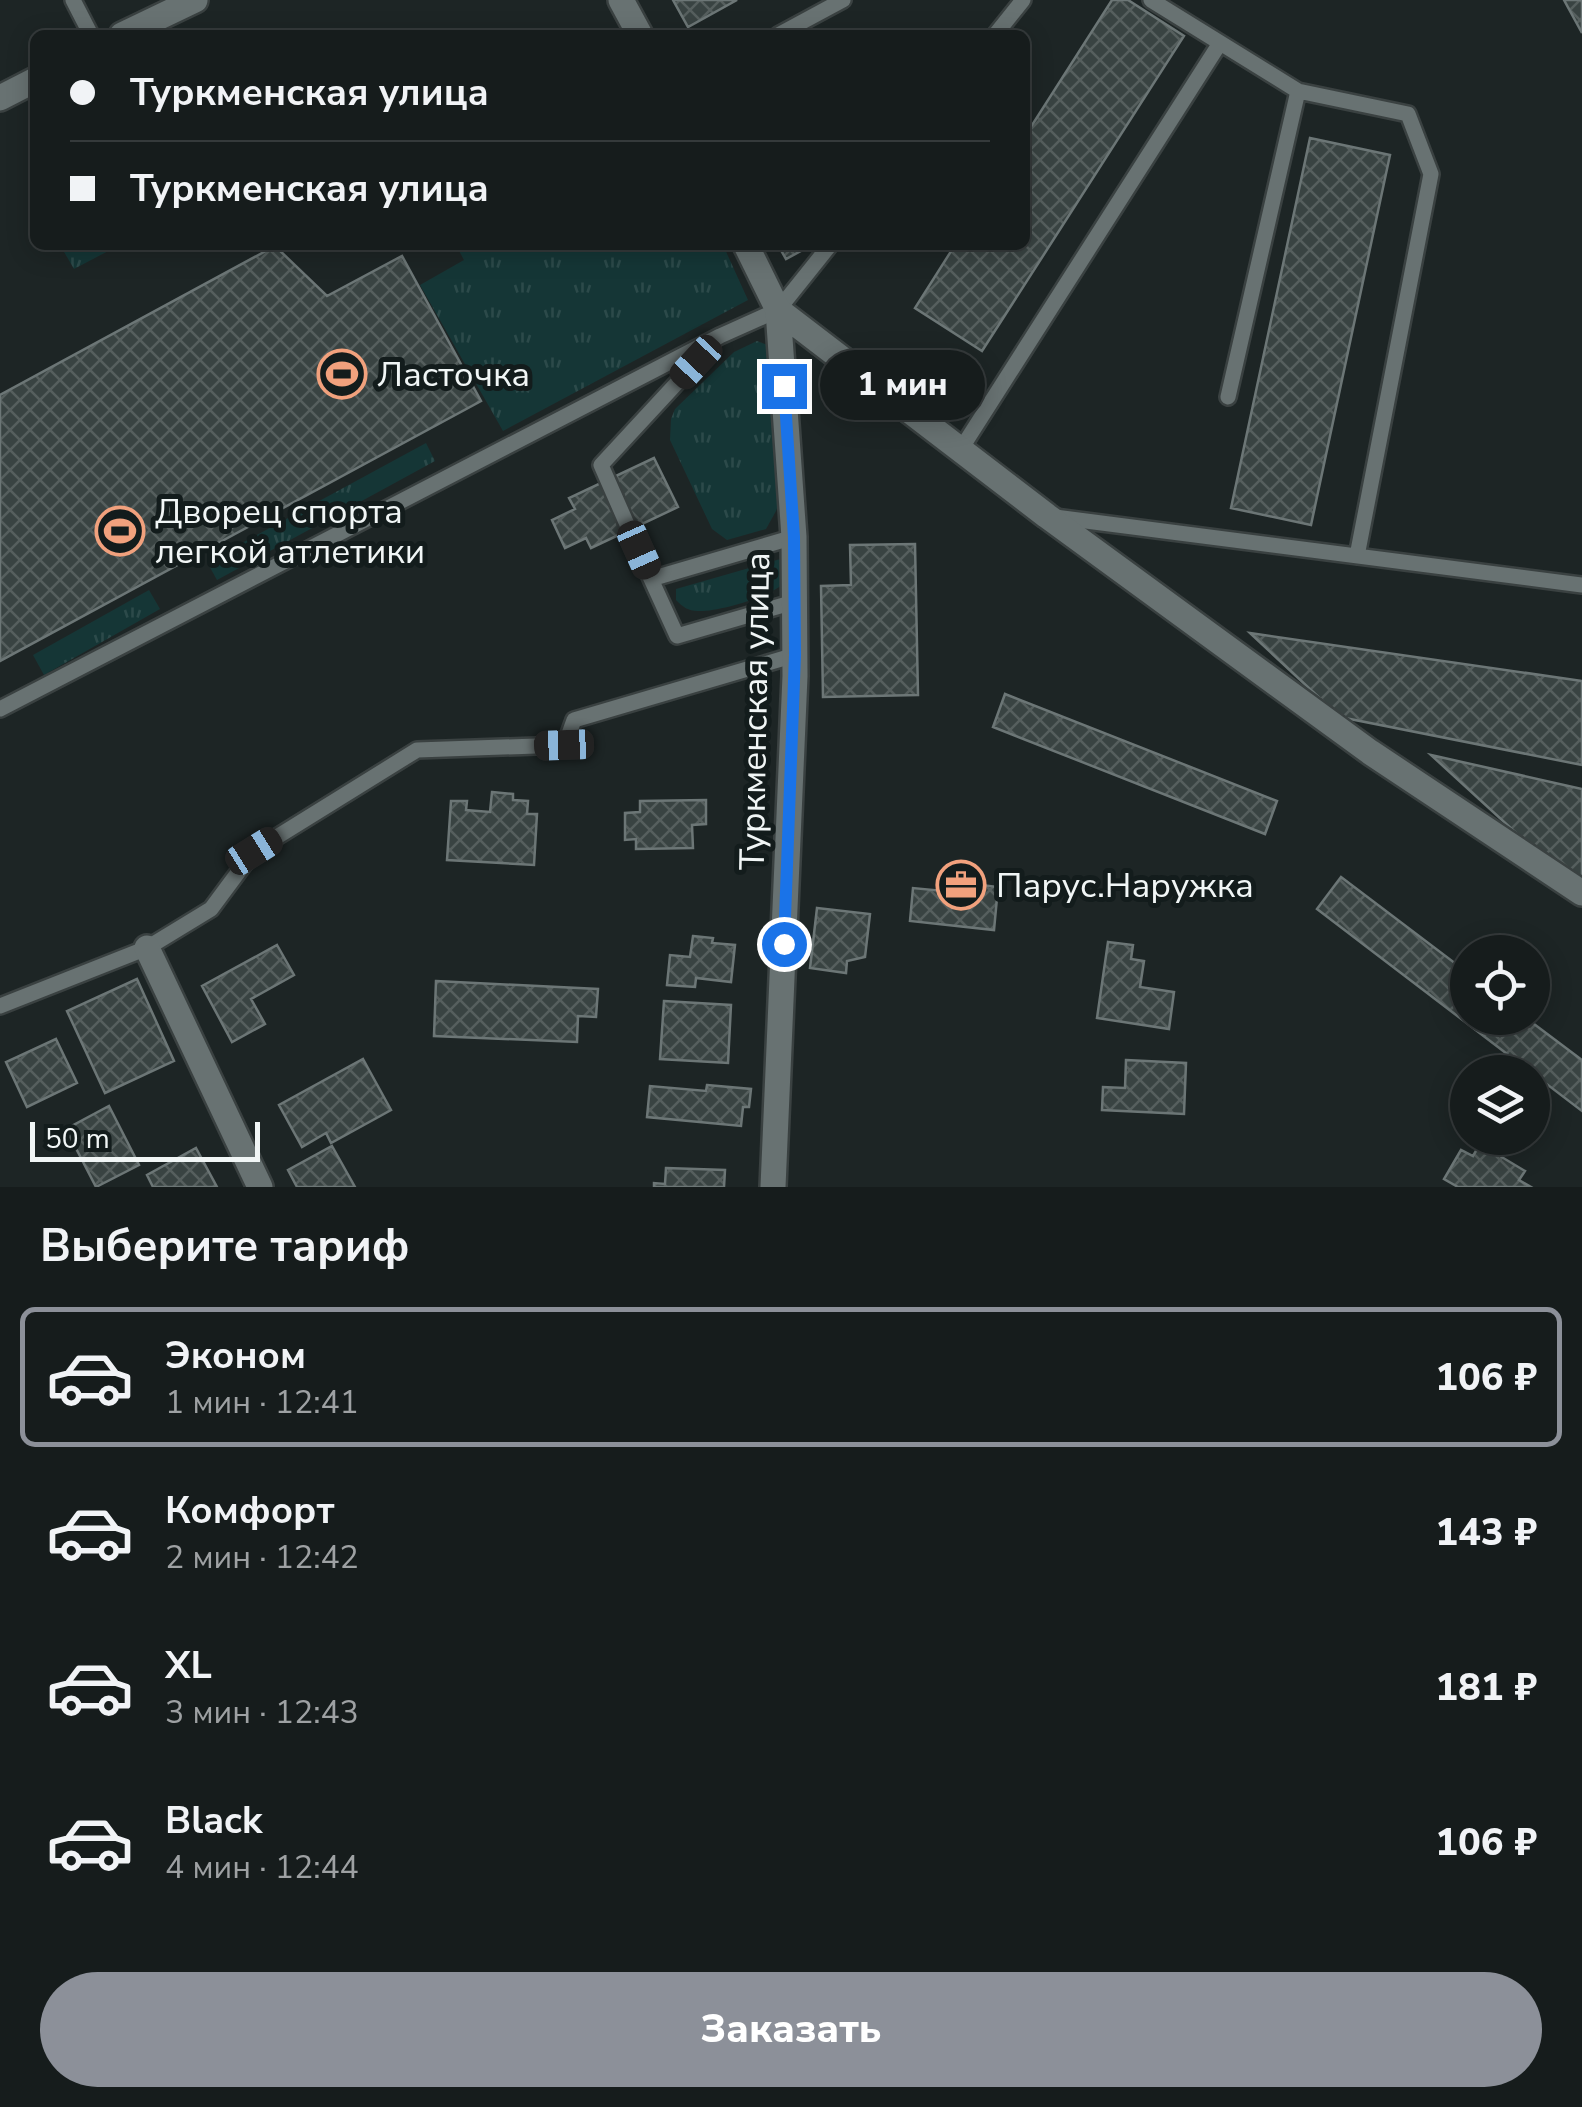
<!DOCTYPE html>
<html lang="ru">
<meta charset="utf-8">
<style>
:root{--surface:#161c1c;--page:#1f2525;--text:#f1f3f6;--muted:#9ea1a3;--line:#353a3b;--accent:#8c9099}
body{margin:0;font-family:"Nunito Sans",sans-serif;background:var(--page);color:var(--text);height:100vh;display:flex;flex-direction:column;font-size:38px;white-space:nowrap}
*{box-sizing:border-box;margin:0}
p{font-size:32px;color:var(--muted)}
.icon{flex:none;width:55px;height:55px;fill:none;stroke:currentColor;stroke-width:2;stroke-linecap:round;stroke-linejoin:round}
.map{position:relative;height:1187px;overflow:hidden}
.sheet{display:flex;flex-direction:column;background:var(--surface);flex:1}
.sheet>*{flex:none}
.hud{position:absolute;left:30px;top:30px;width:1000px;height:220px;border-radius:15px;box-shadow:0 5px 25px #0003,0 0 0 2px var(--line);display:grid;align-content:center;height:220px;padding:0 40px;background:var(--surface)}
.controls{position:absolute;left:1450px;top:935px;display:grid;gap:20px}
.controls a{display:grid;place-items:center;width:100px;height:100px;border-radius:50%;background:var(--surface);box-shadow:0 5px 25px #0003,0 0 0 2px var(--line);font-size:50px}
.scale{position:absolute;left:30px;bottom:25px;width:230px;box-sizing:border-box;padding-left:10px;border:5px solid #f1f6f6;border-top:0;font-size:28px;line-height:35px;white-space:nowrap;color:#f1f6f6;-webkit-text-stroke:8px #131c1c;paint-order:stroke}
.end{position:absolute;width:45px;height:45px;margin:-22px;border:12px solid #1a73e8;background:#fff;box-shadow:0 0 0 5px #fff}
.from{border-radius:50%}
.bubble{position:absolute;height:70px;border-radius:35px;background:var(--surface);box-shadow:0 5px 25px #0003,0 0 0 2px var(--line);font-size:32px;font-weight:800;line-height:70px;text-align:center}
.car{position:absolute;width:30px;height:60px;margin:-30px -15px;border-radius:12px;box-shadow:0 0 8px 2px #0007;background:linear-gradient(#222 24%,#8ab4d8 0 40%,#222 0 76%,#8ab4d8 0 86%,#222 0)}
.hud b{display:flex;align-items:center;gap:35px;height:95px;font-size:38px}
.hud b+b{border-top:2px solid var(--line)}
.hud i{width:25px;height:25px;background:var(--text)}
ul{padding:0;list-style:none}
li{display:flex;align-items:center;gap:30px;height:140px;margin:0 20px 15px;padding:0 20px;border:5px solid transparent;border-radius:15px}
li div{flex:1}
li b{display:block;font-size:38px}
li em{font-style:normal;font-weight:800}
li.active{border-color:var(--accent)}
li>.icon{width:90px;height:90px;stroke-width:1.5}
h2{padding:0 40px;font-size:45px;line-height:120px}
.primary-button{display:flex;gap:20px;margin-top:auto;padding:20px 40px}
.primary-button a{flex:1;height:115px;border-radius:60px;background:var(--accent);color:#fff;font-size:40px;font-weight:800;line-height:115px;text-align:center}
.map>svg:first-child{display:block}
</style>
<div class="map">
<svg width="1582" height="1187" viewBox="0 0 1582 1187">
<defs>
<pattern id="grass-tufts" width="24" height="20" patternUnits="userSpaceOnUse" patternTransform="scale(2.5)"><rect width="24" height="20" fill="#153636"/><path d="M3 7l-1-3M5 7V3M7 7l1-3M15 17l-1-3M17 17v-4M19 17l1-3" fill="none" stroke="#2c4a4a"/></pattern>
<pattern id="building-cross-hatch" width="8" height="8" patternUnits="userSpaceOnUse" patternTransform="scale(2.5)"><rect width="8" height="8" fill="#394342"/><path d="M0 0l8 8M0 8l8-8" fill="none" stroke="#565f5e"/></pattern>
</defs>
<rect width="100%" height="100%" fill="#1d2525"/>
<path fill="url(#grass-tufts)" d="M60,245H110L112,249L74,269Z
M456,245H723L748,300L503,431L420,285L464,260Z
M757,341L773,347L783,492L776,511L766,529L727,540L712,529L670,440L671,419L675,409L734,352Z
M426,443L435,461L217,580L207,562Z
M784,558L785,582C773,596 718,612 698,611C688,611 683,607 676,600V589Z
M149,590L160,609L44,675L33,655Z"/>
<path fill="url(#building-cross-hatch)" stroke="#6c7676" stroke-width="2.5" d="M673,0H737L688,27Z
M1112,0H1128L1184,36L982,351L915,308L955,245H1025V136Z
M1564,0H1582V33Z
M1310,138L1390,155L1311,525L1231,508Z
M778,245H812L786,259Z
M275,246L327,296L402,256L481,401L0,661V395Z
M654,458L678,507L591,548L586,538L565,548L552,520L575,509L569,498Z
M915,544L918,695L823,697L821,586L851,585L850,545Z
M1250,633L1582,681V765L1340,717Z
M1005,694L1277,801L1265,834L993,727Z
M1431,755L1582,789V883L1549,863Z
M492,792L513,794V800L528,801L527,814H537L534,865L447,860L451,801H467L466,810L490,812Z
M706,800V824L692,825L693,848L636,849V839L625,840V813L640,812V801Z
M945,870L982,873L981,885L998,887L994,930L910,921L913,888L943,891Z
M1341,877L1468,973V1018H1526L1582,1060V1111L1317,909Z
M817,908L870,914L865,957L847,961L846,973L810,968Z
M693,936L713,938L712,943L735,945L731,982L696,978L695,987L667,985L670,955L690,957Z
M1108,942L1133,945L1131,959L1144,961L1140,987L1174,992L1169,1029L1097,1018Z
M277,945L294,975L251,999L265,1024L232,1042L202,986Z
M137,979L174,1061L105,1093L67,1011Z
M436,981L598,989L596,1017L578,1016L577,1042L434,1036Z
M664,1001L731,1005L728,1063L660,1059Z
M56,1039L77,1083L27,1107L6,1062Z
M363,1059L391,1110L331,1143L326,1133L302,1147L279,1105Z
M1126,1060L1186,1063L1184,1114L1102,1110L1103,1087L1125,1088Z
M707,1085L751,1089L749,1107H743L741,1126L647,1117L650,1086L706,1091Z
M109,1106L139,1165L96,1187L66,1129Z
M1480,1144L1525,1171L1519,1180L1531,1187H1458L1444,1179L1461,1150L1473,1156Z
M332,1146L355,1187H297L288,1170Z
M196,1148L217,1187H153L147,1175Z
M666,1168L725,1170L724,1187H654V1183L665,1184Z"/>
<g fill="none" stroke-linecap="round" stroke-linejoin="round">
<g stroke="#3a4141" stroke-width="20">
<path id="service" d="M73,0L91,35
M1151,0L1298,91L1408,114L1431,174L1357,556
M778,35L843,0
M995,35L1023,0
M711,346L601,465L651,579L794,537
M1228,397L1298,91
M961,449L1220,43
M1055,517L1582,585
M651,579L677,636L794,602
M0,709L720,336L778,310L830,245
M0,1006L147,948L211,909L254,851L417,750L565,745L574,720L795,655"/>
</g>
<g stroke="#3a4141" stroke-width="30">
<path id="minor" d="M621,0L640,35
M746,245L778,310L794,537L795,676L773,1187
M778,310L1047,516L1370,752L1582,893
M147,948L260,1187"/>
</g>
<g stroke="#3a4141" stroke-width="30">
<path id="tertiary" d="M122,35L195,0
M0,98L35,80"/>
</g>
<use href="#service" stroke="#687272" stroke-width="15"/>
<use href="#minor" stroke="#687272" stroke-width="25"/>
<use href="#tertiary" stroke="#687272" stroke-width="25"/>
</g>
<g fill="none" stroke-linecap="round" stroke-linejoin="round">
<path stroke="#1a73e8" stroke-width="12" d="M784,386L794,537L795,655L784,944"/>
</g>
<defs>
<g id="stadium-ring" transform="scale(2.5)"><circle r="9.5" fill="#131c1c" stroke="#f1a17d" stroke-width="1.5"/><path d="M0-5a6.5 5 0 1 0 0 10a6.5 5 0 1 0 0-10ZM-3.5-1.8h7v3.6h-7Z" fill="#f1a17d"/></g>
<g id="office-ring" transform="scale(2.5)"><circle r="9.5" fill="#131c1c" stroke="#f1a17d" stroke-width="1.5"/><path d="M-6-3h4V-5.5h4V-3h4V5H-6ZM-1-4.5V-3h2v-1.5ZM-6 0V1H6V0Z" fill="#f1a17d"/></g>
</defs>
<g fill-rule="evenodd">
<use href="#stadium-ring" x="342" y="374"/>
<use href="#stadium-ring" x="120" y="531"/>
<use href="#office-ring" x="961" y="885"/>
</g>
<g text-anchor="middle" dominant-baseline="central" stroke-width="10" stroke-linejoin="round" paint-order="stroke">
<g font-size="35" fill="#f1f6f6" stroke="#131c1c" text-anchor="start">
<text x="377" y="374">Ласточка</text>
<text x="155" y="511">Дворец спорта<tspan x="155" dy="40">легкой атлетики</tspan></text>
<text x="996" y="885">Парус.Наружка</text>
</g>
<g font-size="35" fill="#f1f6f6" stroke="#131c1c">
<text transform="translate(755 711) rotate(-89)">Туркменская улица</text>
</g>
</g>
</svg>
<div class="controls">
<a><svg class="icon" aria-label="locate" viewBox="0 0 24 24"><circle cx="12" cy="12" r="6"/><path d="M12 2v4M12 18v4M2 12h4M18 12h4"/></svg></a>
<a><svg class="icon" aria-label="layers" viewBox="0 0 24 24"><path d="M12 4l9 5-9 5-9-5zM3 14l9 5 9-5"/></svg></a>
</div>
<div class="scale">50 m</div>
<i class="end from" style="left:784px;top:944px"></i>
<i class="end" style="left:784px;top:386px"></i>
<div class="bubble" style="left:820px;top:350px;width:165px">1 мин</div>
<i class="car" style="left:696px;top:362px;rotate:223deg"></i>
<i class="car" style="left:639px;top:550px;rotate:156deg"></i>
<i class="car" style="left:564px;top:745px;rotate:268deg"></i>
<i class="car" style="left:254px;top:851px;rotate:58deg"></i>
<div class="hud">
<b><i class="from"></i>Туркменская улица</b>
<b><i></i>Туркменская улица</b>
</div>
</div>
<section class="sheet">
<h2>Выберите тариф</h2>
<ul>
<li class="active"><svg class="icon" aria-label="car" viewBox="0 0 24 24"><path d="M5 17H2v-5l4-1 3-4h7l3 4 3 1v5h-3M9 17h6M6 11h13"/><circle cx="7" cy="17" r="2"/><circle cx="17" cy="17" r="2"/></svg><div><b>Эконом</b><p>1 мин · 12:41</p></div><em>106 ₽</em></li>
<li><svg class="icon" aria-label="car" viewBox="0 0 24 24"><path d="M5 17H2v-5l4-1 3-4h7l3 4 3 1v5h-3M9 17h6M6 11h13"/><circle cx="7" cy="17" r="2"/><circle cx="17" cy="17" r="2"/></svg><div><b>Комфорт</b><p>2 мин · 12:42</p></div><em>143 ₽</em></li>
<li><svg class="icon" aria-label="car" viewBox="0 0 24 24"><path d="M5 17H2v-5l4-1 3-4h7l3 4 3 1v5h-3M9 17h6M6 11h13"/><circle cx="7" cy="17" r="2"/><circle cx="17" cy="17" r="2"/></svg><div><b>XL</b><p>3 мин · 12:43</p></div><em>181 ₽</em></li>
<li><svg class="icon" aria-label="car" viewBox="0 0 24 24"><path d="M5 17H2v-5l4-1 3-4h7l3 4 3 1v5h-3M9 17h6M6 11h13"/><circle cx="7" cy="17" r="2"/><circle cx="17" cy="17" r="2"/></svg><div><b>Black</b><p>4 мин · 12:44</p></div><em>106 ₽</em></li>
</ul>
<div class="primary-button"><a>Заказать</a></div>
</section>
